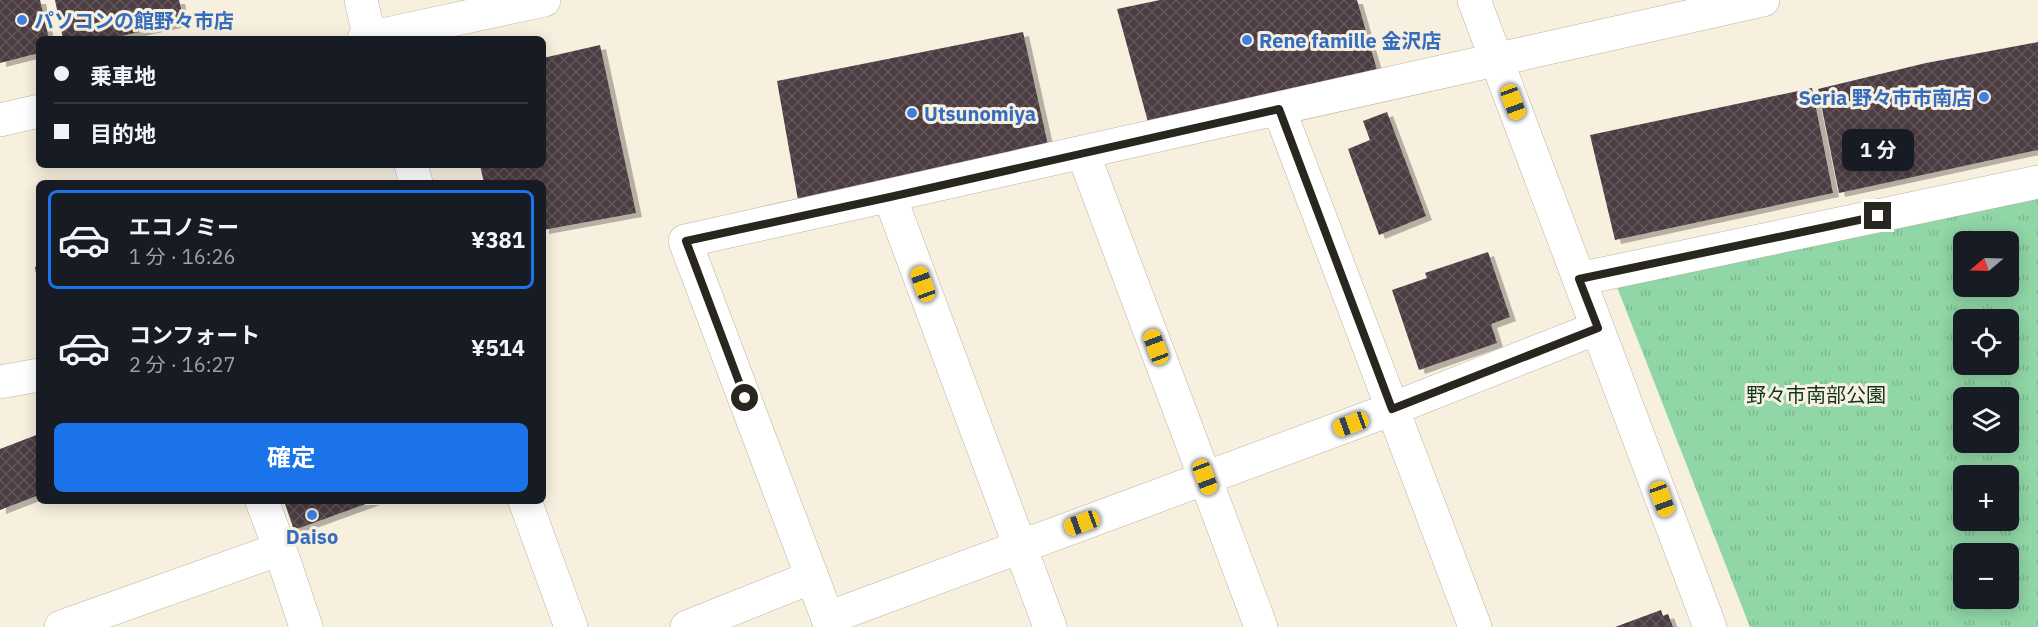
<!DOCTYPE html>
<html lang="ja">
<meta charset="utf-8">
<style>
:root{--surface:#171b24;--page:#242831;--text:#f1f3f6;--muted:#9ea1a6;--line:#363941;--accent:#1a73e8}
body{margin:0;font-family:"IBM Plex Sans","Noto Sans JP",sans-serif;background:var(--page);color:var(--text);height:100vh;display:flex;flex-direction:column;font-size:22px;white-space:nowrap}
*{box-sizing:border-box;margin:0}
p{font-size:20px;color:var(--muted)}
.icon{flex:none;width:33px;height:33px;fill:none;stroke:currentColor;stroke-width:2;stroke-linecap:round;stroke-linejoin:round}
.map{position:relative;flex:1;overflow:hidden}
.sheet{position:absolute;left:36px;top:180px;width:510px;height:324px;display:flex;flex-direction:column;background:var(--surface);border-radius:9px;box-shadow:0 3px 15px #0003}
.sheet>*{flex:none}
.banner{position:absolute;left:36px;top:36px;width:510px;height:132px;border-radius:9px;box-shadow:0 3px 15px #0003;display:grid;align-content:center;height:132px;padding:0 18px;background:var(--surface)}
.needle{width:39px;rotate:251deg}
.fabs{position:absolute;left:1953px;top:231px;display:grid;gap:12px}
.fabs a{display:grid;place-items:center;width:66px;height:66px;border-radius:9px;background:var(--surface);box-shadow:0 3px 15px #0003;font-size:30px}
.end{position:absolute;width:27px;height:27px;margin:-14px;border:8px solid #292620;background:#fff;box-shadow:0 0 0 3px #fff}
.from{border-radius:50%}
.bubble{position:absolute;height:42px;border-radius:9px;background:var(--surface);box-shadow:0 3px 15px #0003;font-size:20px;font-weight:700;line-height:42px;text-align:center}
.car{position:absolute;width:18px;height:36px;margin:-18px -9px;border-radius:8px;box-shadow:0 0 4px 2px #0007;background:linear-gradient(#f5c518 24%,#345 0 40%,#f5c518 0 76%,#345 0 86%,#f5c518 0)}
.banner b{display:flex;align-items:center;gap:21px;height:57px;font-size:22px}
.banner b+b{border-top:2px solid var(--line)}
.banner i{width:15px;height:15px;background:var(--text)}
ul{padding:10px 0 0;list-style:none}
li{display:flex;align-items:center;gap:18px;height:99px;margin:0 12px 9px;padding:0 6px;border:3px solid transparent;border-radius:9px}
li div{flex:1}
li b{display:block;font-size:22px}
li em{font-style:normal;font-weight:700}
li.active{border-color:var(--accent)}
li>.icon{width:54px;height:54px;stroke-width:1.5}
.primary-button{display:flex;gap:12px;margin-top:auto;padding:12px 18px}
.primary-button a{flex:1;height:69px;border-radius:9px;background:var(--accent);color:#fff;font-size:24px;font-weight:700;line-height:69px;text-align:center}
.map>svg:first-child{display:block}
</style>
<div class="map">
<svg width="2038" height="627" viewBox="0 0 2038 627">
<defs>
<pattern id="park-tufts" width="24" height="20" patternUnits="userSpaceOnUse" patternTransform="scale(1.5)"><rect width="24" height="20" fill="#90d6a6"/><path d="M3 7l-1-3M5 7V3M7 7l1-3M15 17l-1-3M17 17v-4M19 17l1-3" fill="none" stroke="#7cb88f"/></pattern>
<pattern id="building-cross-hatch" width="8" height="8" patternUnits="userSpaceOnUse" patternTransform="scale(1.5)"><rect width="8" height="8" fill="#4c3c43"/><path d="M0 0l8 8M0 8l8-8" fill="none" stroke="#63565b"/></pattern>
<filter id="shadow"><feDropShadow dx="6" dy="4" stdDeviation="0" flood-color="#0004"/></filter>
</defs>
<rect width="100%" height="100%" fill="#f8f0de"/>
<path fill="url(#park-tufts)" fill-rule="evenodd" d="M2038,196V627H1750L1617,287ZM1964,242H2008V286H1964ZM1964,320H2008V364H1964ZM1964,398H2008V442H1964ZM1964,476H2008V520H1964ZM1964,554H2008V598H1964Z"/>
<path fill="url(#building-cross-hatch)" filter="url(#shadow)" d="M0,0H40L49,39H39V53L0,63Z
M55,0H179L184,22L108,39H63Z
M1160,0H1357L1377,70L1148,122L1117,9Z
M1023,32L1048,145L798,200L777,81Z
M2038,42V150L1839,193L1818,89L1926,63Z
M600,45L636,213L543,230V183H484L480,165H543V58Z
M1812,88L1833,193L1615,240L1590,135Z
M1387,112L1426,216L1379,235L1348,149L1370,140L1363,121Z
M1488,252L1510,317L1491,324L1497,343L1419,370L1392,290L1427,278L1425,273Z
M39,266V285H38L35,267Z
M39,434V495L0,510V449Z
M284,501H374L294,530Z
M1661,610L1663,616L1668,614L1673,627H1615Z"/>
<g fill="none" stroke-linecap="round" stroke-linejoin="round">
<g stroke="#bbb3a2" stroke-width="34">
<path id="minor" d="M361,0L370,39
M1474,0L1710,627
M364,39L544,0
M1279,109L1475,627
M0,120L39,111
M1083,153L1261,627
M411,165L416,183
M890,197L1050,627
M1579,279L2038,182
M0,382L39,375
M262,501L280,549
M525,501L571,627
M828,618L1392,409L1597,328
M61,627L280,549L306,627
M687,627L812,577
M831,627L685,241C1045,163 1403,78 1763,0"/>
</g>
<use href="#minor" stroke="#fff" stroke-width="33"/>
</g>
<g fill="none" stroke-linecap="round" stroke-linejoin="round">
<path stroke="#292620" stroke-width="8" d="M745,398L686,241L890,197L1279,109L1392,409L1598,328L1579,279L1878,216"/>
</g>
<g fill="#3f7fe0" stroke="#f8f0de" stroke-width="2">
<circle cx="22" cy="20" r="6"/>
<circle cx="1247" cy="40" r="6"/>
<circle cx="1984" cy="97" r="6"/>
<circle cx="912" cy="113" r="6"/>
<circle cx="312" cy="515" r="6"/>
</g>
<g text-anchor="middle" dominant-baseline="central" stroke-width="6" stroke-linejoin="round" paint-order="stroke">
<g font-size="20" font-weight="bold" fill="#366cbe" stroke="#f8f0de" text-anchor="start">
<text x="34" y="20">パソコンの館野々市店</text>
<text x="1259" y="40">Rene famille 金沢店</text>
<text x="1972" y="97" text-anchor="end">Seria 野々市市南店</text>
<text x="924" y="113">Utsunomiya</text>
<text x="312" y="536" text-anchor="middle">Daiso</text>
</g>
<g font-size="20" fill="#0e351e" stroke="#f8f0de">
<text x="1816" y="394">野々市南部公園</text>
</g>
</g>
</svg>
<div class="fabs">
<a><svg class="needle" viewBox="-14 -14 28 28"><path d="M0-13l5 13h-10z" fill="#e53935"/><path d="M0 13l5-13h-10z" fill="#9ea1a6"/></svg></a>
<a><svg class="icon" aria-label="locate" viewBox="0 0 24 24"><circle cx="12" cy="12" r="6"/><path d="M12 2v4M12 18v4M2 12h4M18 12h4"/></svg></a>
<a><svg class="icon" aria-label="layers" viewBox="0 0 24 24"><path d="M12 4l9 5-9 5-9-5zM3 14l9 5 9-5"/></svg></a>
<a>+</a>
<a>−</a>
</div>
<i class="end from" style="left:745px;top:398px"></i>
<i class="end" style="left:1878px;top:216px"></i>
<div class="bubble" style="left:1842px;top:129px;width:72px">1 分</div>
<i class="car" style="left:1513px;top:102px;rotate:160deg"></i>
<i class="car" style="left:923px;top:284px;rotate:340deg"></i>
<i class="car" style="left:1156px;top:347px;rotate:339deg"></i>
<i class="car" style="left:1351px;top:424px;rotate:250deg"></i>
<i class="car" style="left:1205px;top:477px;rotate:159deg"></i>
<i class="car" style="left:1662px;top:499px;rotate:160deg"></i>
<i class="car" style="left:1082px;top:523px;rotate:250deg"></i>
<div class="banner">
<b><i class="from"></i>乗車地</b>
<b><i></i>目的地</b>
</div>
<section class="sheet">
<ul>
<li class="active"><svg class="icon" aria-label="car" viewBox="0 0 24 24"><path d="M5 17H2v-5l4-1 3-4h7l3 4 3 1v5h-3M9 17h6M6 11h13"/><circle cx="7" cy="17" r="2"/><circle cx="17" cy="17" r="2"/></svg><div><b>エコノミー</b><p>1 分 · 16:26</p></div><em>¥381</em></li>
<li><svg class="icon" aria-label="car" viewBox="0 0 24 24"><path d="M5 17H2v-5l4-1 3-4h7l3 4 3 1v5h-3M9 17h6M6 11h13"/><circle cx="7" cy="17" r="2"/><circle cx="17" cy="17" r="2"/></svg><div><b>コンフォート</b><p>2 分 · 16:27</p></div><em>¥514</em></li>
</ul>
<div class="primary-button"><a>確定</a></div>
</section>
</div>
